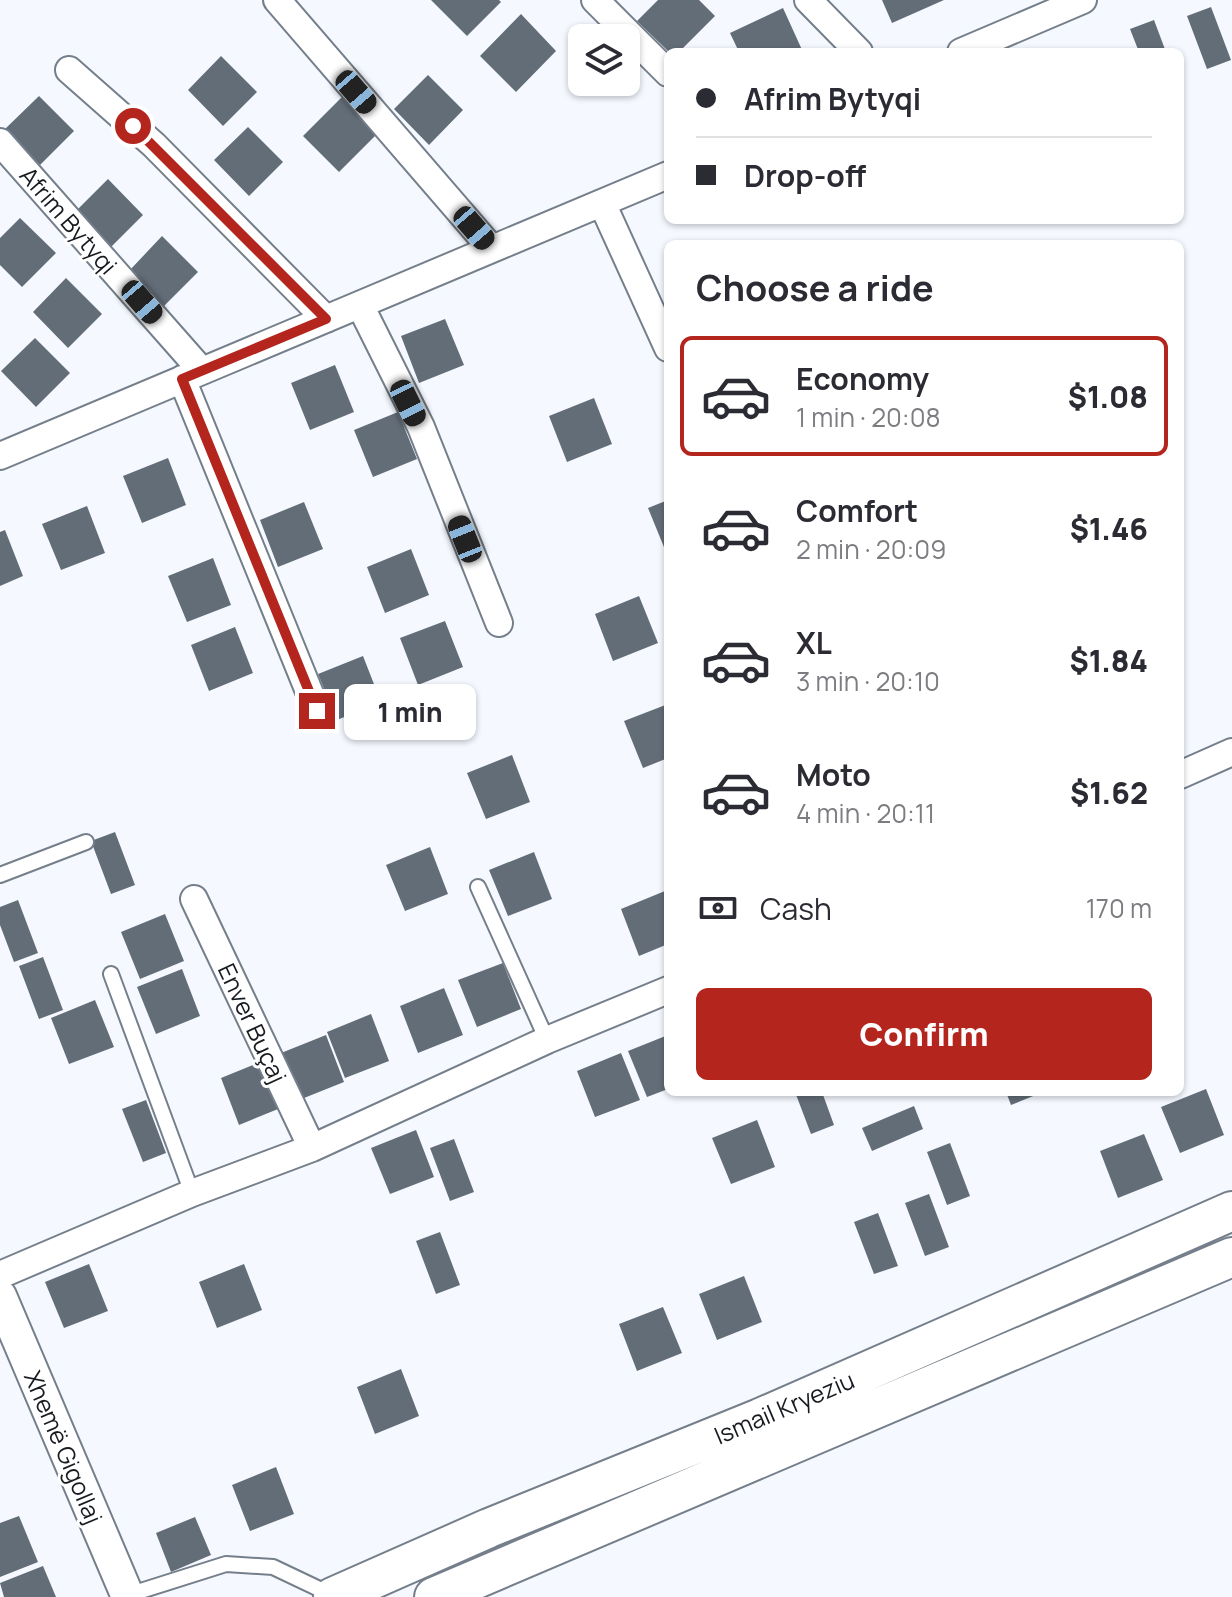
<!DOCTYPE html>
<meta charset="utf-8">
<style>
:root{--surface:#fff;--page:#f7f7f7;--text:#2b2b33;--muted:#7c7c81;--line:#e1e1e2;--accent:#b4251e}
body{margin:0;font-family:Manrope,sans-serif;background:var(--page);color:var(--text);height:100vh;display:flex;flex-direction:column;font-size:30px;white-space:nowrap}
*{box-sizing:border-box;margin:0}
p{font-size:26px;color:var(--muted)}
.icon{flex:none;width:44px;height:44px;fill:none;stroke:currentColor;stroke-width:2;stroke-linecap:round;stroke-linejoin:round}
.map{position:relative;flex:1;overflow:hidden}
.side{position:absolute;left:664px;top:240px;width:520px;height:856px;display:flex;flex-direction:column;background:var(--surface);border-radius:12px;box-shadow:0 2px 6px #0004}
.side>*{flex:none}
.hud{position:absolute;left:664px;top:48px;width:520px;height:176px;border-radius:12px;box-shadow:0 2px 6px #0004;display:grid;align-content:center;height:176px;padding:0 32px;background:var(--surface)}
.buttons{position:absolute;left:568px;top:24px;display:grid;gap:16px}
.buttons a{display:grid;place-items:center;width:72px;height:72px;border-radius:12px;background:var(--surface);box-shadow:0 2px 6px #0004;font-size:40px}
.end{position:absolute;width:36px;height:36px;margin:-18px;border:10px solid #b4251e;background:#fff;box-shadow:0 0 0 4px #fff}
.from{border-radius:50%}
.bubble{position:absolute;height:56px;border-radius:12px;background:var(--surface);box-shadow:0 2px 6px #0004;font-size:26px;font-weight:800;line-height:56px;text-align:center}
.car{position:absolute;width:24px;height:48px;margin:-24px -12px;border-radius:10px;box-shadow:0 0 6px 2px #0007;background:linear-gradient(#222 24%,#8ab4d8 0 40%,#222 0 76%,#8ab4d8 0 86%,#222 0)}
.hud b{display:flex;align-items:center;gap:28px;height:76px;font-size:30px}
.hud b+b{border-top:2px solid var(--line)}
.hud i{width:20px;height:20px;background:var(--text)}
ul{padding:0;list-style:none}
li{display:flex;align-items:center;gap:24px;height:120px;margin:0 16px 12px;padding:0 16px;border:4px solid transparent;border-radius:12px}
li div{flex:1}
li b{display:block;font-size:30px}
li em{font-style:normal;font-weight:800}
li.selected{border-color:var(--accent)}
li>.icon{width:72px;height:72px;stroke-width:1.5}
h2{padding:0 32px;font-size:36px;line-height:96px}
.pay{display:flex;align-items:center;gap:20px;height:88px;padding:0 32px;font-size:30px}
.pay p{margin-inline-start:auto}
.action{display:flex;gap:16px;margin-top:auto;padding:16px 32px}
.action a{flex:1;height:92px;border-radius:12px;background:var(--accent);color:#fff;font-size:32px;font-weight:800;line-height:92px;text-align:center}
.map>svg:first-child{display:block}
</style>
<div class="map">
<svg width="1232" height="1597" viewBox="0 0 1232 1597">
<rect width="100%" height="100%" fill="#f5f9ff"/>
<path fill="#636d78" d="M431,0H499L501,2L467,36Z
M658,0H699L715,16L679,52H669L637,21Z
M882,0H944L892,23Z
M1211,7L1231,60L1207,69L1187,16Z
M783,8L803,52H739L730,33Z
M521,14L556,51L516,92L480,56Z
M1154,20L1166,52H1139L1130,29Z
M221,56L257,92L223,126L188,90Z
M428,75L463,110L429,145L394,109Z
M344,95L380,131L339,172L303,136Z
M39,96L74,131L40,165L5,129Z
M248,127L283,162L249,196L214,160Z
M108,179L143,215L110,248L74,213Z
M20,218L56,253L22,287L0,265V238Z
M162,236L198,272L164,306L129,271Z
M66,278L102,314L68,348L33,312Z
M445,319L464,365L419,383L401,336Z
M35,338L70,373L36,407L1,371Z
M335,365L354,412L310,430L291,383Z
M594,398L612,444L567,462L549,416Z
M398,412L417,459L373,477L354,430Z
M168,458L186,505L142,523L123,476Z
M668,500V557L648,508Z
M304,502L323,549L278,567L260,520Z
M87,506L105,553L61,570L42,524Z
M5,530L23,576L0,586V532Z
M411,549L429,595L385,613L367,567Z
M213,558L231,605L187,622L168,576Z
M639,596L658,643L613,661L595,614Z
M445,621L463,667L418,685L400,638Z
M235,627L253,673L209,691L191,645Z
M363,656L381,702L337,720L318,674Z
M668,704V758L643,768L624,721Z
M512,755L530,802L486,819L467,773Z
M115,832L135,885L111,894L91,841Z
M430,847L448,894L405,911L386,865Z
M534,852L552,899L508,916L489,870Z
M665,891L668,898V944L639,956L621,909Z
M18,900L38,953L14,962L0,925V907Z
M165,914L184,961L140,979L121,932Z
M43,957L63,1010L39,1019L19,966Z
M503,963L521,1009L477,1027L458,980Z
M182,969L200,1016L156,1034L137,987Z
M444,988L463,1035L418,1053L400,1006Z
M95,1000L114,1047L69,1064L51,1018Z
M371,1014L389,1061L345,1078L327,1032Z
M326,1035L344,1082L299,1100L281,1053Z
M668,1035V1089L647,1097L628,1051Z
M621,1053L640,1100L595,1117L577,1071Z
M265,1060L283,1107L239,1125L221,1078Z
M1206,1089L1224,1135L1180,1153L1161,1107Z
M795,1092H822L834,1125L811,1134Z
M1006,1092H1043L1011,1105Z
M146,1100L166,1153L143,1162L122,1109Z
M914,1106L923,1129L872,1151L862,1128Z
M757,1120L775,1167L731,1184L712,1138Z
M416,1130L434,1177L390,1194L371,1148Z
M1144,1134L1163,1180L1118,1198L1100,1151Z
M454,1139L474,1192L450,1201L430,1148Z
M950,1143L970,1196L947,1205L927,1152Z
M929,1194L949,1247L925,1256L905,1203Z
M878,1213L898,1266L874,1274L854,1222Z
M440,1232L460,1285L436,1294L416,1241Z
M89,1264L108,1311L64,1328L45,1282Z
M244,1264L262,1310L217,1328L199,1282Z
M744,1276L762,1322L717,1340L699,1294Z
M663,1307L682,1353L637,1371L619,1324Z
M401,1369L419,1416L375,1434L357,1387Z
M276,1467L294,1514L250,1531L232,1485Z
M19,1516L38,1562L0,1577V1523Z
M195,1517L211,1555L171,1572L156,1533Z
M43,1566L56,1597H4L0,1583Z"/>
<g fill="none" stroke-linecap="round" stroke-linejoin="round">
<g stroke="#757f8b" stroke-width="18">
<path id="service" d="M0,875L86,842
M478,887L547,1040
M111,974L192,1193
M128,1595L226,1564L273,1567L334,1596"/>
</g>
<g stroke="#757f8b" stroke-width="30">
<path id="minor" d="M277,0L492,249
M595,0L668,73
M808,0L859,52
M961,52L1083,0
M69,70L154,145L326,319
M0,142L202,371
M602,203L668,348
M360,305L421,427L499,623
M182,379L317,711
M0,456L668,175
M1180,775L1232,752
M194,899L312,1148
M0,1275L192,1193L312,1148L547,1040L668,990"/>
</g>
<g stroke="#757f8b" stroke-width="36">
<path id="tertiary" d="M0,1296L128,1597"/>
</g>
<g stroke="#757f8b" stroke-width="42">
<path id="secondary" d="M333,1597L489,1528L760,1418L1232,1211
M434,1597L1232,1257"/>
</g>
<use href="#service" stroke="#fff" stroke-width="14"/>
<use href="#minor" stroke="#fff" stroke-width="26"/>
<use href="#tertiary" stroke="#fff" stroke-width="32"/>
<use href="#secondary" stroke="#fff" stroke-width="38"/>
</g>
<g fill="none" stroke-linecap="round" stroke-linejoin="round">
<path stroke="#b4251e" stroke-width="10" d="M133,126L326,319L182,379L317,711"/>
</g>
<g text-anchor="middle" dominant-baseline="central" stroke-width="6" stroke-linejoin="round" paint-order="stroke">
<g font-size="24" fill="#171b20" stroke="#fff">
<text transform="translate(69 220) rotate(49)">Afrim Bytyqi</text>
<text transform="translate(253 1023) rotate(65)">Enver Buçaj</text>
<text transform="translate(784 1407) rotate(-23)">Ismail Kryeziu</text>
<text transform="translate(64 1447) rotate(67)">Xhemë Gigollaj</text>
</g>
</g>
</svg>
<div class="buttons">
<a><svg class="icon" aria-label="layers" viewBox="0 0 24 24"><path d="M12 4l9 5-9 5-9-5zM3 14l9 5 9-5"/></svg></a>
</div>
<i class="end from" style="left:133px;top:126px"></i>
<i class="end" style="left:317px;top:711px"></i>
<div class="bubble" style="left:344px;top:684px;width:132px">1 min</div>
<i class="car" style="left:356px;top:92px;rotate:139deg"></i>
<i class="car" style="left:474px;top:228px;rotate:139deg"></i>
<i class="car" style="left:142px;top:302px;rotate:139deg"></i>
<i class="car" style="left:408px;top:403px;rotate:154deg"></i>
<i class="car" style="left:465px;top:539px;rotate:338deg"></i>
<div class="hud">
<b><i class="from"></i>Afrim Bytyqi</b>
<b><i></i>Drop-off</b>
</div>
<section class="side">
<h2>Choose a ride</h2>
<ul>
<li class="selected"><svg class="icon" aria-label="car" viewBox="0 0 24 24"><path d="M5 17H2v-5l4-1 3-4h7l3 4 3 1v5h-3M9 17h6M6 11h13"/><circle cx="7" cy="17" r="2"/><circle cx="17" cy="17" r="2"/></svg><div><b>Economy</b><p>1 min · 20:08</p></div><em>$1.08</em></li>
<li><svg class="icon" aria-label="car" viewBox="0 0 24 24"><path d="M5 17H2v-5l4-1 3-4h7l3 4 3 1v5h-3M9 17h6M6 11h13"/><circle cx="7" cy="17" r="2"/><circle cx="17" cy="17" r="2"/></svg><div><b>Comfort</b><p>2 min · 20:09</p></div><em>$1.46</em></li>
<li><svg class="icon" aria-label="car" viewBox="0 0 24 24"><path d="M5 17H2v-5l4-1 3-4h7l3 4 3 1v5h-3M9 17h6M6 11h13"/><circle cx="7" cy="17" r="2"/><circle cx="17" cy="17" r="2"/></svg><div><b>XL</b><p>3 min · 20:10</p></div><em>$1.84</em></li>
<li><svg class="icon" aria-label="car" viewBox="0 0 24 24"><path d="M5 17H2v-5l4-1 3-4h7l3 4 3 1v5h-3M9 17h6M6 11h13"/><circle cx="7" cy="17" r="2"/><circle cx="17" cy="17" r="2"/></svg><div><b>Moto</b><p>4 min · 20:11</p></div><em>$1.62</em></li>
</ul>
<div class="pay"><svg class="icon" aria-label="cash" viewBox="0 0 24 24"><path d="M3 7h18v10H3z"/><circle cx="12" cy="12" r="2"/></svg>Cash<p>170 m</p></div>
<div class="action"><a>Confirm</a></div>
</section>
</div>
